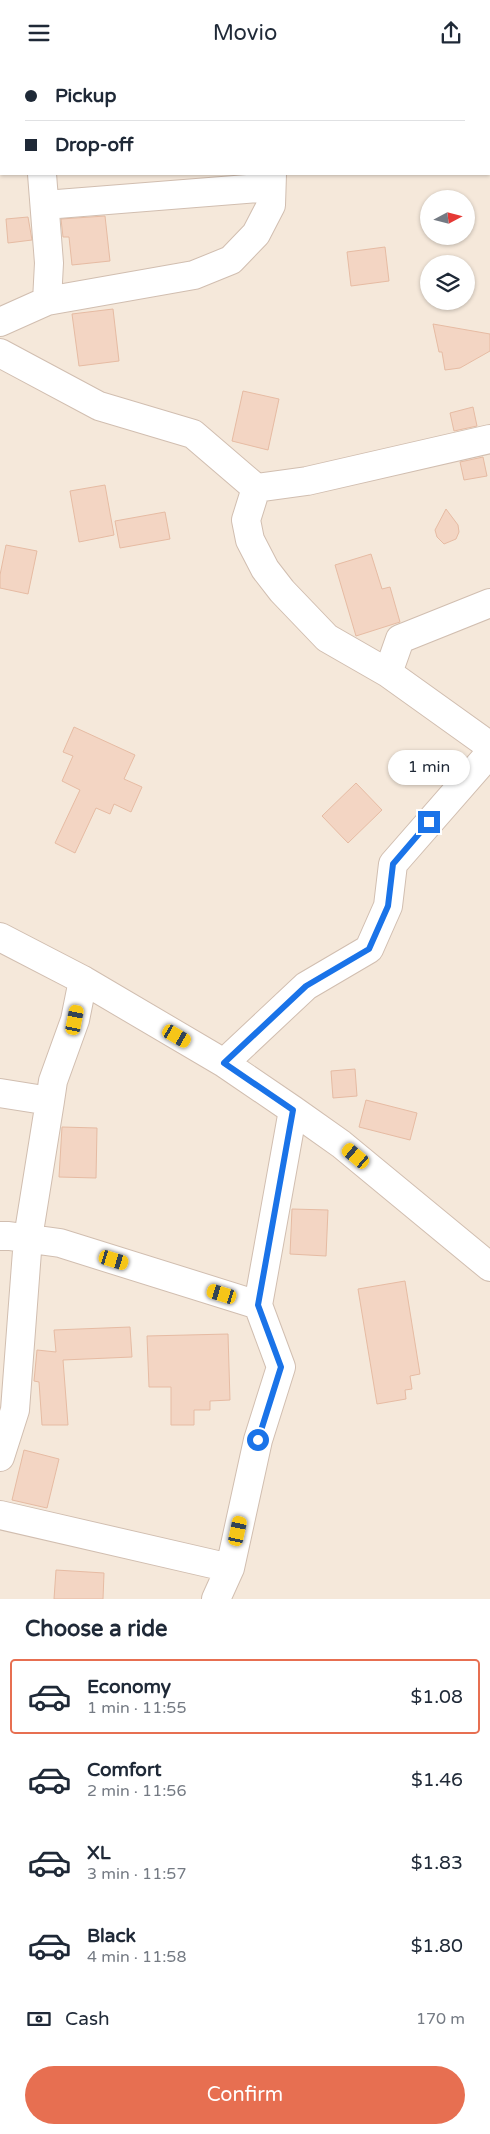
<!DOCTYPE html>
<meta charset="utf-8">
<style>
:root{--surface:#fff;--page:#f2f2f3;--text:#1f2937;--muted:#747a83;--line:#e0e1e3;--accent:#e76f51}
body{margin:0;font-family:"Varela Round",sans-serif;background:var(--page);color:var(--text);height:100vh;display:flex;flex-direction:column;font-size:19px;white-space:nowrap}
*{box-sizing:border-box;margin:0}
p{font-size:16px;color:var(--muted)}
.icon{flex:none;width:28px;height:28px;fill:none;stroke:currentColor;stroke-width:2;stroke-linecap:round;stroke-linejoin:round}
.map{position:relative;height:1534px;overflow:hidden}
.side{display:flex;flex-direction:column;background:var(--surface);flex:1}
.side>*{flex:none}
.banner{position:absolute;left:0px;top:0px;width:490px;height:110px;box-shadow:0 1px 4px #0004;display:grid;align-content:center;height:110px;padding:0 25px;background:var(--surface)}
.needle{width:32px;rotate:83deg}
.fabs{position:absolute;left:420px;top:125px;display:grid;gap:10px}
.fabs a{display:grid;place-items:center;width:55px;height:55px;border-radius:50%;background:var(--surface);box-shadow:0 1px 4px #0004;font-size:25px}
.end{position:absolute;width:22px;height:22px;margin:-11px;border:6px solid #1a73e8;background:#fff;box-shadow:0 0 0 2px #fff}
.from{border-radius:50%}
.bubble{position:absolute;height:35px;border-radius:18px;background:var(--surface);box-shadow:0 1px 4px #0004;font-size:16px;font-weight:600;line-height:35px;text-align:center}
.car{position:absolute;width:15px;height:30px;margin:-15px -8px;border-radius:6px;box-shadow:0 0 4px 1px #0007;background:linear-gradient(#f5c518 24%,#345 0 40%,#f5c518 0 76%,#345 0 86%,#f5c518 0)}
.banner b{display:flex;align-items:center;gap:18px;height:48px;font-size:19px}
.banner b+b{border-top:1px solid var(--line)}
.banner i{width:12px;height:12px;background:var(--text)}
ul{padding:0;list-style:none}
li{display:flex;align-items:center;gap:15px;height:75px;margin:0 10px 8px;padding:0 15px;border:2px solid transparent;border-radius:5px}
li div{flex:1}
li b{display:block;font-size:19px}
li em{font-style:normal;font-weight:600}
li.on{border-color:var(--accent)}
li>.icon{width:45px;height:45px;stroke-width:1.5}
h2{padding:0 25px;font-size:22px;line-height:60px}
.pay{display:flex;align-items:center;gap:12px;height:55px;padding:0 25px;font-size:19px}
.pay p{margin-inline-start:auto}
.primary-button{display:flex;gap:10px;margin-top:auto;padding:10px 25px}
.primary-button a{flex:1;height:58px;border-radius:30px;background:var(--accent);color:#fff;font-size:20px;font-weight:600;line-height:58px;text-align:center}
header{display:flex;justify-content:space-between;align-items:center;height:65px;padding:0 25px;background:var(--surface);font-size:22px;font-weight:600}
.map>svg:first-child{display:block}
</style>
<header><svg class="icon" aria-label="menu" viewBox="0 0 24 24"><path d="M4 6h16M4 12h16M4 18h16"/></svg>Movio<svg class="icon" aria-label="share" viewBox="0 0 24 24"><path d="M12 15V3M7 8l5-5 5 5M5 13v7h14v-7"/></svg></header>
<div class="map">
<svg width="490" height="1534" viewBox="0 0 490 1534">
<rect width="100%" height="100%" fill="#fdf6ec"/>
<path fill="#f5e8da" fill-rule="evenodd" d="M0,0H490V1534H0ZM1,1H489V109H1ZM429,134H466V171H429ZM429,199H466V236H429Z"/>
<path fill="#f3d5c3" stroke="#e6bba3" d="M105,151L110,196L72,200L69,172H63L61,154Z
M28,152L32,175L8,178L6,154Z
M385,182L389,216L351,221L347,187Z
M113,244L119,296L79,301L72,249Z
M433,259L490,269V286L460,303L445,305L442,287H439Z
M243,326L279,334L268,385L232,376Z
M473,342L477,361L454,366L450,348Z
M483,392L487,411L464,415L460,397Z
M105,420L114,470L79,477L70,426Z
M446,444L458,460L459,467L456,474L444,479L437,472L435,465Z
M165,447L170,474L120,483L115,456Z
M6,480L37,486L28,529L0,523V510Z
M371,489L382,524L390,522L400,557L356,571L335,500Z
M74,662L135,690L124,714L142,722L131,747L114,739L110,749L96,743L75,788L55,778L80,725L62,716L73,691L63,687Z
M356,718L382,745L348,778L322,751Z
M355,1004L357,1031L333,1033L331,1006Z
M366,1035L417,1048L410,1075L359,1062Z
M62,1062L97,1063L96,1113L59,1112Z
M292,1144L328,1145L326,1191L290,1189Z
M405,1216L420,1309L410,1311L412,1324L405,1325L406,1334L377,1339L358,1224Z
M130,1262L132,1292L63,1295L68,1360H42L39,1317L34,1316L37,1285L56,1287L54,1265Z
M228,1269L230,1335L210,1336V1345H194V1360H171V1322H149L147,1271Z
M24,1385L59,1394L47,1443L12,1435Z
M56,1505L104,1508L103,1534H54Z"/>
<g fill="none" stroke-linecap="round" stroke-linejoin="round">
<g stroke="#d1beb0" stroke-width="30">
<path id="street" d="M268,0V1
M37,1V0
M42,109L49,198L47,236
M45,140L271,122
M0,257L47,236L194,210L231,195L256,169L271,140L272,109
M0,288L99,341L193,369L256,423L307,416L490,374
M256,423L246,455L250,475L265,504L282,526L327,573L388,608L490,681
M388,608L400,574L490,538
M0,872L83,915L224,998L293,1045L341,1079L490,1202
M224,998L306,921L369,884L388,841L393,799L490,688
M0,1028L50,1036L53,1016L75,955L83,915
M0,1171H9L60,1178L258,1240
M0,1392L15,1345L28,1173L50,1036
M0,1450L230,1503
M216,1534L230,1503L258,1375L281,1302L258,1240L293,1045"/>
</g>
<use href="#street" stroke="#fff" stroke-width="28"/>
</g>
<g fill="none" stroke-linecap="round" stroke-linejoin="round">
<path stroke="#1a73e8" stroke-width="6" d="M258,1375L281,1302L258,1240L293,1045L224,998L306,921L369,884L388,841L393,799L429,757"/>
</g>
</svg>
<div class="fabs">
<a><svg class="needle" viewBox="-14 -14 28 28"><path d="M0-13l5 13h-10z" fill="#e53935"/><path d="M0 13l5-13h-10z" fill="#747a83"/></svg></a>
<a><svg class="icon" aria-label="layers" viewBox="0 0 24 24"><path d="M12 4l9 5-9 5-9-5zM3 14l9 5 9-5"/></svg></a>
</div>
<i class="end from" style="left:258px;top:1375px"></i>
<i class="end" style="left:429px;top:757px"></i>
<div class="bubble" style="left:388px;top:685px;width:82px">1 min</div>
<i class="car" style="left:75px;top:955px;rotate:11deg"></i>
<i class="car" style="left:177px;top:971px;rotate:120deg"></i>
<i class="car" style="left:356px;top:1091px;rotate:310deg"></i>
<i class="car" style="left:114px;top:1195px;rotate:107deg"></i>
<i class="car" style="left:222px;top:1229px;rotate:287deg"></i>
<i class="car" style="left:238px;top:1466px;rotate:12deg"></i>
<div class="banner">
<b><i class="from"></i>Pickup</b>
<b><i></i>Drop-off</b>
</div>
</div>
<section class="side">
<h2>Choose a ride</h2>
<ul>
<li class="on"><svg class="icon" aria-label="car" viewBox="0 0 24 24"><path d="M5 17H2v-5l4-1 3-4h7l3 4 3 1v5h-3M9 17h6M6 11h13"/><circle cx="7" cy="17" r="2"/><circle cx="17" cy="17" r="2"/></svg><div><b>Economy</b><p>1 min · 11:55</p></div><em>$1.08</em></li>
<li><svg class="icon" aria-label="car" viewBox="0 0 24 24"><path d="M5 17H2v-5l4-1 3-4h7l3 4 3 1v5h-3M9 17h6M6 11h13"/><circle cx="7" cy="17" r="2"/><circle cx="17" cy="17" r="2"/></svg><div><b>Comfort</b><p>2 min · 11:56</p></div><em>$1.46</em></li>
<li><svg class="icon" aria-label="car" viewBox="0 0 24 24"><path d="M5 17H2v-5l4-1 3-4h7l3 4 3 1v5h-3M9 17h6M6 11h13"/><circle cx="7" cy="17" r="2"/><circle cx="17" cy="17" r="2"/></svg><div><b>XL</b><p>3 min · 11:57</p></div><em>$1.83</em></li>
<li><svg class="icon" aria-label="car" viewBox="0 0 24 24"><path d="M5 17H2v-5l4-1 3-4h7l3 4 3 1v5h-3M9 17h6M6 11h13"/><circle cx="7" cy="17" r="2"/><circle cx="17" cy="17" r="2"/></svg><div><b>Black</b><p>4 min · 11:58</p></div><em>$1.80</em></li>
</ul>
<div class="pay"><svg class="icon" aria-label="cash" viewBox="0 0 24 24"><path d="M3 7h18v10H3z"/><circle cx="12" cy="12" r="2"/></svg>Cash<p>170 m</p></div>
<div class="primary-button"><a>Confirm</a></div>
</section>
